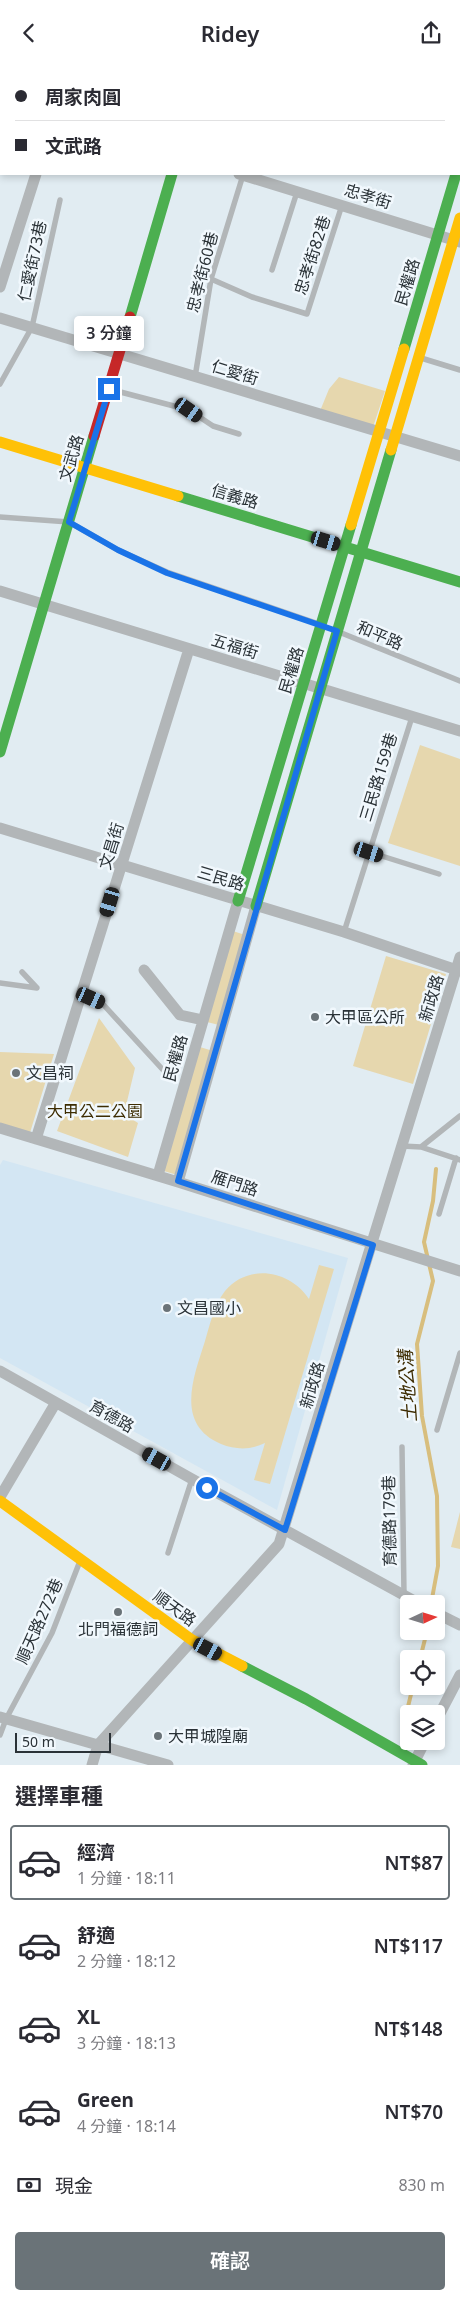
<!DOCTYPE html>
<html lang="zh-TW">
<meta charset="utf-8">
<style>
:root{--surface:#fff;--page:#f2f2f3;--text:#2b2b33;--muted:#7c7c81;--line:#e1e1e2;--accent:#6a7378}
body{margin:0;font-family:"Noto Sans","Noto Sans TC",sans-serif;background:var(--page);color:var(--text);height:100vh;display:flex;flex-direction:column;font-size:19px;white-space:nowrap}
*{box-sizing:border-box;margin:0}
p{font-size:16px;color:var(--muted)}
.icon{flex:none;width:28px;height:28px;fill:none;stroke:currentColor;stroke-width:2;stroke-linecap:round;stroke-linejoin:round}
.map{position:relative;height:1700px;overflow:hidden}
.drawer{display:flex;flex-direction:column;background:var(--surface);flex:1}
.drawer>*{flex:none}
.banner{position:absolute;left:0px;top:0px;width:460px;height:110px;box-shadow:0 2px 8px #0003;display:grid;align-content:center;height:110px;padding:0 15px;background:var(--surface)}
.needle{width:32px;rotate:86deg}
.controls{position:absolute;left:400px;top:1530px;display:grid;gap:10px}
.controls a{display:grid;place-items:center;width:45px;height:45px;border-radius:5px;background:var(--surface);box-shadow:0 2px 8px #0003;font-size:25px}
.scale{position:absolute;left:15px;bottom:12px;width:96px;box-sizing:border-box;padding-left:5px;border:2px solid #2a3237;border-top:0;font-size:14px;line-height:18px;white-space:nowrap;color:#2a3237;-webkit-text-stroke:4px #f1f8fd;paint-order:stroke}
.end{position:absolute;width:22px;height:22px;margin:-11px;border:6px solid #1a73e8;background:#fff;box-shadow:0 0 0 2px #fff}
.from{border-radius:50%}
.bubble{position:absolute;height:35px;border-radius:5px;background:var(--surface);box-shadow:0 2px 8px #0003;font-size:16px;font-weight:600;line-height:35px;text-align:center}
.car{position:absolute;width:15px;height:30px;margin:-15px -8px;border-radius:6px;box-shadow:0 0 4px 1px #0007;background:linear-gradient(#222 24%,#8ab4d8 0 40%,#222 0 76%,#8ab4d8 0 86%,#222 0)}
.banner b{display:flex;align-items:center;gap:18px;height:48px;font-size:19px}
.banner b+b{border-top:1px solid var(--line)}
.banner i{width:12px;height:12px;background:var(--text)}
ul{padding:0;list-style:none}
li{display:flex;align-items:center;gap:15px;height:75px;margin:0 10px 8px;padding:0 5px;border:2px solid transparent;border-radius:5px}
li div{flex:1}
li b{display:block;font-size:19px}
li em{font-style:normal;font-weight:600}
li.selected{border-color:var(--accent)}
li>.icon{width:45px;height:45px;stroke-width:1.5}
h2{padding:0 15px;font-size:22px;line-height:60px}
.pay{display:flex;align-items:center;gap:12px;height:55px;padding:0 15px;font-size:19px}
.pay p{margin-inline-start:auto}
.cta{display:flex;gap:10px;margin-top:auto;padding:10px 15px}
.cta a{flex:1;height:58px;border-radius:5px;background:var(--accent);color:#fff;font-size:20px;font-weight:600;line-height:58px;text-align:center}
header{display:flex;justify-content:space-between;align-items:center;height:65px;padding:0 15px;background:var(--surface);font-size:22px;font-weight:600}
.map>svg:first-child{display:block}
</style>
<header><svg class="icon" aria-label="back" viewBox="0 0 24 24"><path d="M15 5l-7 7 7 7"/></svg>Ridey<svg class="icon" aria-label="share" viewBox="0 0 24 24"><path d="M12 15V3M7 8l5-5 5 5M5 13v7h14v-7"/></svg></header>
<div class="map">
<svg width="460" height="1700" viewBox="0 0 460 1700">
<rect width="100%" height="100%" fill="#e1ecf2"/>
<path fill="#d3e6f3" d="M3,1095L348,1193L277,1445L0,1293V1100Z"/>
<path fill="#e6d7ae" d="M339,312L385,326L373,362L320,346L329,324Z
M420,680L460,694V801L388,778Z
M233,866L245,870L219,960L207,957Z
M386,891L446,909L413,1019L353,1001Z
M99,953L135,1003L124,1049L138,1058L128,1092L57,1066Z
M200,982L213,986L177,1110L164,1106Z
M0,987L54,989L29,1071L0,1062Z
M319,1200L334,1204L270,1419L254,1415L265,1378C251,1385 236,1385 221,1379C174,1359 194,1311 205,1276C210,1259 214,1240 225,1226C248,1198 290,1205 309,1234Z
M460,1447V1484L451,1482Z"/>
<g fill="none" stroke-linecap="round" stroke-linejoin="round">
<path stroke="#d8be7d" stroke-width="4" d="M431,1539L438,1501L437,1431L422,1351L417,1279L433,1216L424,1177L433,1136L436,1104
M420,1594L427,1566
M405,1654L413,1621"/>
<path stroke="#b2b6b8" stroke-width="5.5" d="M305,1V0
M365,1L366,0
M405,1V0
M272,205L297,127
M211,214L252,232L307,249L342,140
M421,293L460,305
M195,312L211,214L243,110
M0,319L32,262L60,135
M109,324L189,345L213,361L239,369
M0,452L69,457L118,485L167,507L319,559
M339,567L460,616
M369,787L439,809
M344,867L412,652
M0,918L37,923L22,907
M82,929L101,937L164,1006
M402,1081L421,1082L460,1051
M421,1082L460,1095
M439,1149L456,1093
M437,1365L460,1288
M402,1382L404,1530
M168,1488L192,1414
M0,1670L6,1654L52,1568L80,1496"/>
<path stroke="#b2b6b8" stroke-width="11" d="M68,1L69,0
M0,36H1
M239,109L460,177
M0,222L36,109
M0,253L460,391
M0,526L460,666
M0,763L344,867L460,906
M144,905L180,950L203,955
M0,1063L178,1117L460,1206
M36,1074L189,584
M158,1110L238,836
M178,1117L256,841
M0,1306L192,1414L420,1539
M0,1432L55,1339
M436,1548L460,1560
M0,1652L168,1700
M436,1656L460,1610
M92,1700L98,1680L279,1479L460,892
M413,1700L425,1676"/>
<path stroke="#4caf50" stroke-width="11" d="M203,0V1
M130,252L172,109
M404,284L456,109
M178,431L460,517
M0,687L94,371
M238,836L351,460
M256,841L391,385
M242,1601L306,1634L422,1700"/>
<path stroke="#ffc107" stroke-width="11" d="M0,377L178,431
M391,385L460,153
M351,460L404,284
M0,1436L192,1575L242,1601"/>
<path stroke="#c62828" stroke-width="11" d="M94,371L130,252"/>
</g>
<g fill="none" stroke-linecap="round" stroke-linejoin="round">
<path stroke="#1a73e8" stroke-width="6" d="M109,324L69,457L118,485L167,508L337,566L178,1116L373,1180L285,1465L207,1423"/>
</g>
<g fill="#6a7378" stroke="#f1f8fd" stroke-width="2">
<circle cx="315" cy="952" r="5"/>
<circle cx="16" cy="1008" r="5"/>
<circle cx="167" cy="1243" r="5"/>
<circle cx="118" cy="1547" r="5"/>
<circle cx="158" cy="1671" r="5"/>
</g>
<g text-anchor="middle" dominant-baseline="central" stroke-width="5" stroke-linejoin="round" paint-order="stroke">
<g font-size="16" fill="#2a3237" stroke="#f1f8fd">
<text transform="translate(368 131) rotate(17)">忠孝街</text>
<text transform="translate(312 190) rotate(-72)">忠孝街82巷</text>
<text transform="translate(32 196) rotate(-78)">仁愛街73巷</text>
<text transform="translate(202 207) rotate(-76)">忠孝街60巷</text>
<text transform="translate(407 217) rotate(-73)">民權路</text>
<text transform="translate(235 307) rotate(17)">仁愛街</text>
<text transform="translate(71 393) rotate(-73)">文武路</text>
<text transform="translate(235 431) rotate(17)">信義路</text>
<text transform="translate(380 570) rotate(23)">和平路</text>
<text transform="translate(235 581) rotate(17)">五福街</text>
<text transform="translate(291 605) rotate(-73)">民權路</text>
<text transform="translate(378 712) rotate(-73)">三民路159巷</text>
<text transform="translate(111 781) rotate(-73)">文昌街</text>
<text transform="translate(221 813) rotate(17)">三民路</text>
<text transform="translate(431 933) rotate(-73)">新政路</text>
<text transform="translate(175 993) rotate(-74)">民權路</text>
<text transform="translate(235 1118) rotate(18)">雁門路</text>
<text transform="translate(312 1320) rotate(-73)">新政路</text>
<text transform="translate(112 1351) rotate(29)">育德路</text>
<text transform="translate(389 1456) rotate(-91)">育德路179巷</text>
<text transform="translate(175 1543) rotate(36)">順天路</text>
<text transform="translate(39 1556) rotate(-66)">順天路272巷</text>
</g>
<g font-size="16" fill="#2a3237" stroke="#f1f8fd" text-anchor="start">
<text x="325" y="952">大甲區公所</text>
<text x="26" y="1008">文昌祠</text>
<text x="177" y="1243">文昌國小</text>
<text x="118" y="1564" text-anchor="middle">北門福德詞</text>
<text x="168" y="1671">大甲城隍廟</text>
</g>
<g font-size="16" fill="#3d2c02" stroke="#f1f8fd">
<text x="95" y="1046">大甲公二公園</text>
</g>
<g font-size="18" font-style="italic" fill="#3e2d03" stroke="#f1f8fd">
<text transform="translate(407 1321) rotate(-94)">土地公溝</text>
</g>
</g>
</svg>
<div class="controls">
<a><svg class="needle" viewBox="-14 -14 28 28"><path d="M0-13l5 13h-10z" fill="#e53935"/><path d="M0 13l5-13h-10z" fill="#7c7c81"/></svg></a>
<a><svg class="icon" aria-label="locate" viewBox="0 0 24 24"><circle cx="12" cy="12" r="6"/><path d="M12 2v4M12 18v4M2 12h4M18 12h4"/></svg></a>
<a><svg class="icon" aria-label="layers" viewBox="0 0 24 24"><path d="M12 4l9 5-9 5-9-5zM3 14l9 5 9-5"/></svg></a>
</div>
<div class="scale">50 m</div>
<i class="end from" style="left:207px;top:1423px"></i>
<i class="end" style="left:109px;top:324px"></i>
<div class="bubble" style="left:74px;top:251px;width:70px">3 分鐘</div>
<i class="car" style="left:189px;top:345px;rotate:125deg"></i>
<i class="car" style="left:326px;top:476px;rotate:107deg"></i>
<i class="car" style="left:369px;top:787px;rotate:108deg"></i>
<i class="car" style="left:110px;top:837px;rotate:197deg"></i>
<i class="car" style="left:91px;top:933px;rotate:114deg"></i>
<i class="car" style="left:157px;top:1394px;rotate:299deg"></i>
<i class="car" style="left:208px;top:1584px;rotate:118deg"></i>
<div class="banner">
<b><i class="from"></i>周家肉圓</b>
<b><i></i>文武路</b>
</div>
</div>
<section class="drawer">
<h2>選擇車種</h2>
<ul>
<li class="selected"><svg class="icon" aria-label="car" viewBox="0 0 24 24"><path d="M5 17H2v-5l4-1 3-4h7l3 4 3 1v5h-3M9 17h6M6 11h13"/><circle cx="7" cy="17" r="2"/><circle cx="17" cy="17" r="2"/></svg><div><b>經濟</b><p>1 分鐘 · 18:11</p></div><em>NT$87</em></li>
<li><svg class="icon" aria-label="car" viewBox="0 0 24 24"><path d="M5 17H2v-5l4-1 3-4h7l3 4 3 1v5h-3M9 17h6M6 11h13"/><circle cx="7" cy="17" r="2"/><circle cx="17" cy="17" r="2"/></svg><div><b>舒適</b><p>2 分鐘 · 18:12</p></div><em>NT$117</em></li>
<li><svg class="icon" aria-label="car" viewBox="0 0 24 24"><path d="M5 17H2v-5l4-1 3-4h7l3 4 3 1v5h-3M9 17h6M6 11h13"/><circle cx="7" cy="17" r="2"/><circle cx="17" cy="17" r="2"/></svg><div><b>XL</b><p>3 分鐘 · 18:13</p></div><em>NT$148</em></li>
<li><svg class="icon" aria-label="car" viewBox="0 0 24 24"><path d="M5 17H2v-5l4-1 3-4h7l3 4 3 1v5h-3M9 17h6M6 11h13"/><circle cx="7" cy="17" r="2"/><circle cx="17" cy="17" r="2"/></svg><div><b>Green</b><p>4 分鐘 · 18:14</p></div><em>NT$70</em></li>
</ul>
<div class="pay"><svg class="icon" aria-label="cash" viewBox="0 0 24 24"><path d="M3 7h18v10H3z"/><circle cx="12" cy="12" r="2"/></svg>現金<p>830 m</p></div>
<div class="cta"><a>確認</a></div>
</section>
